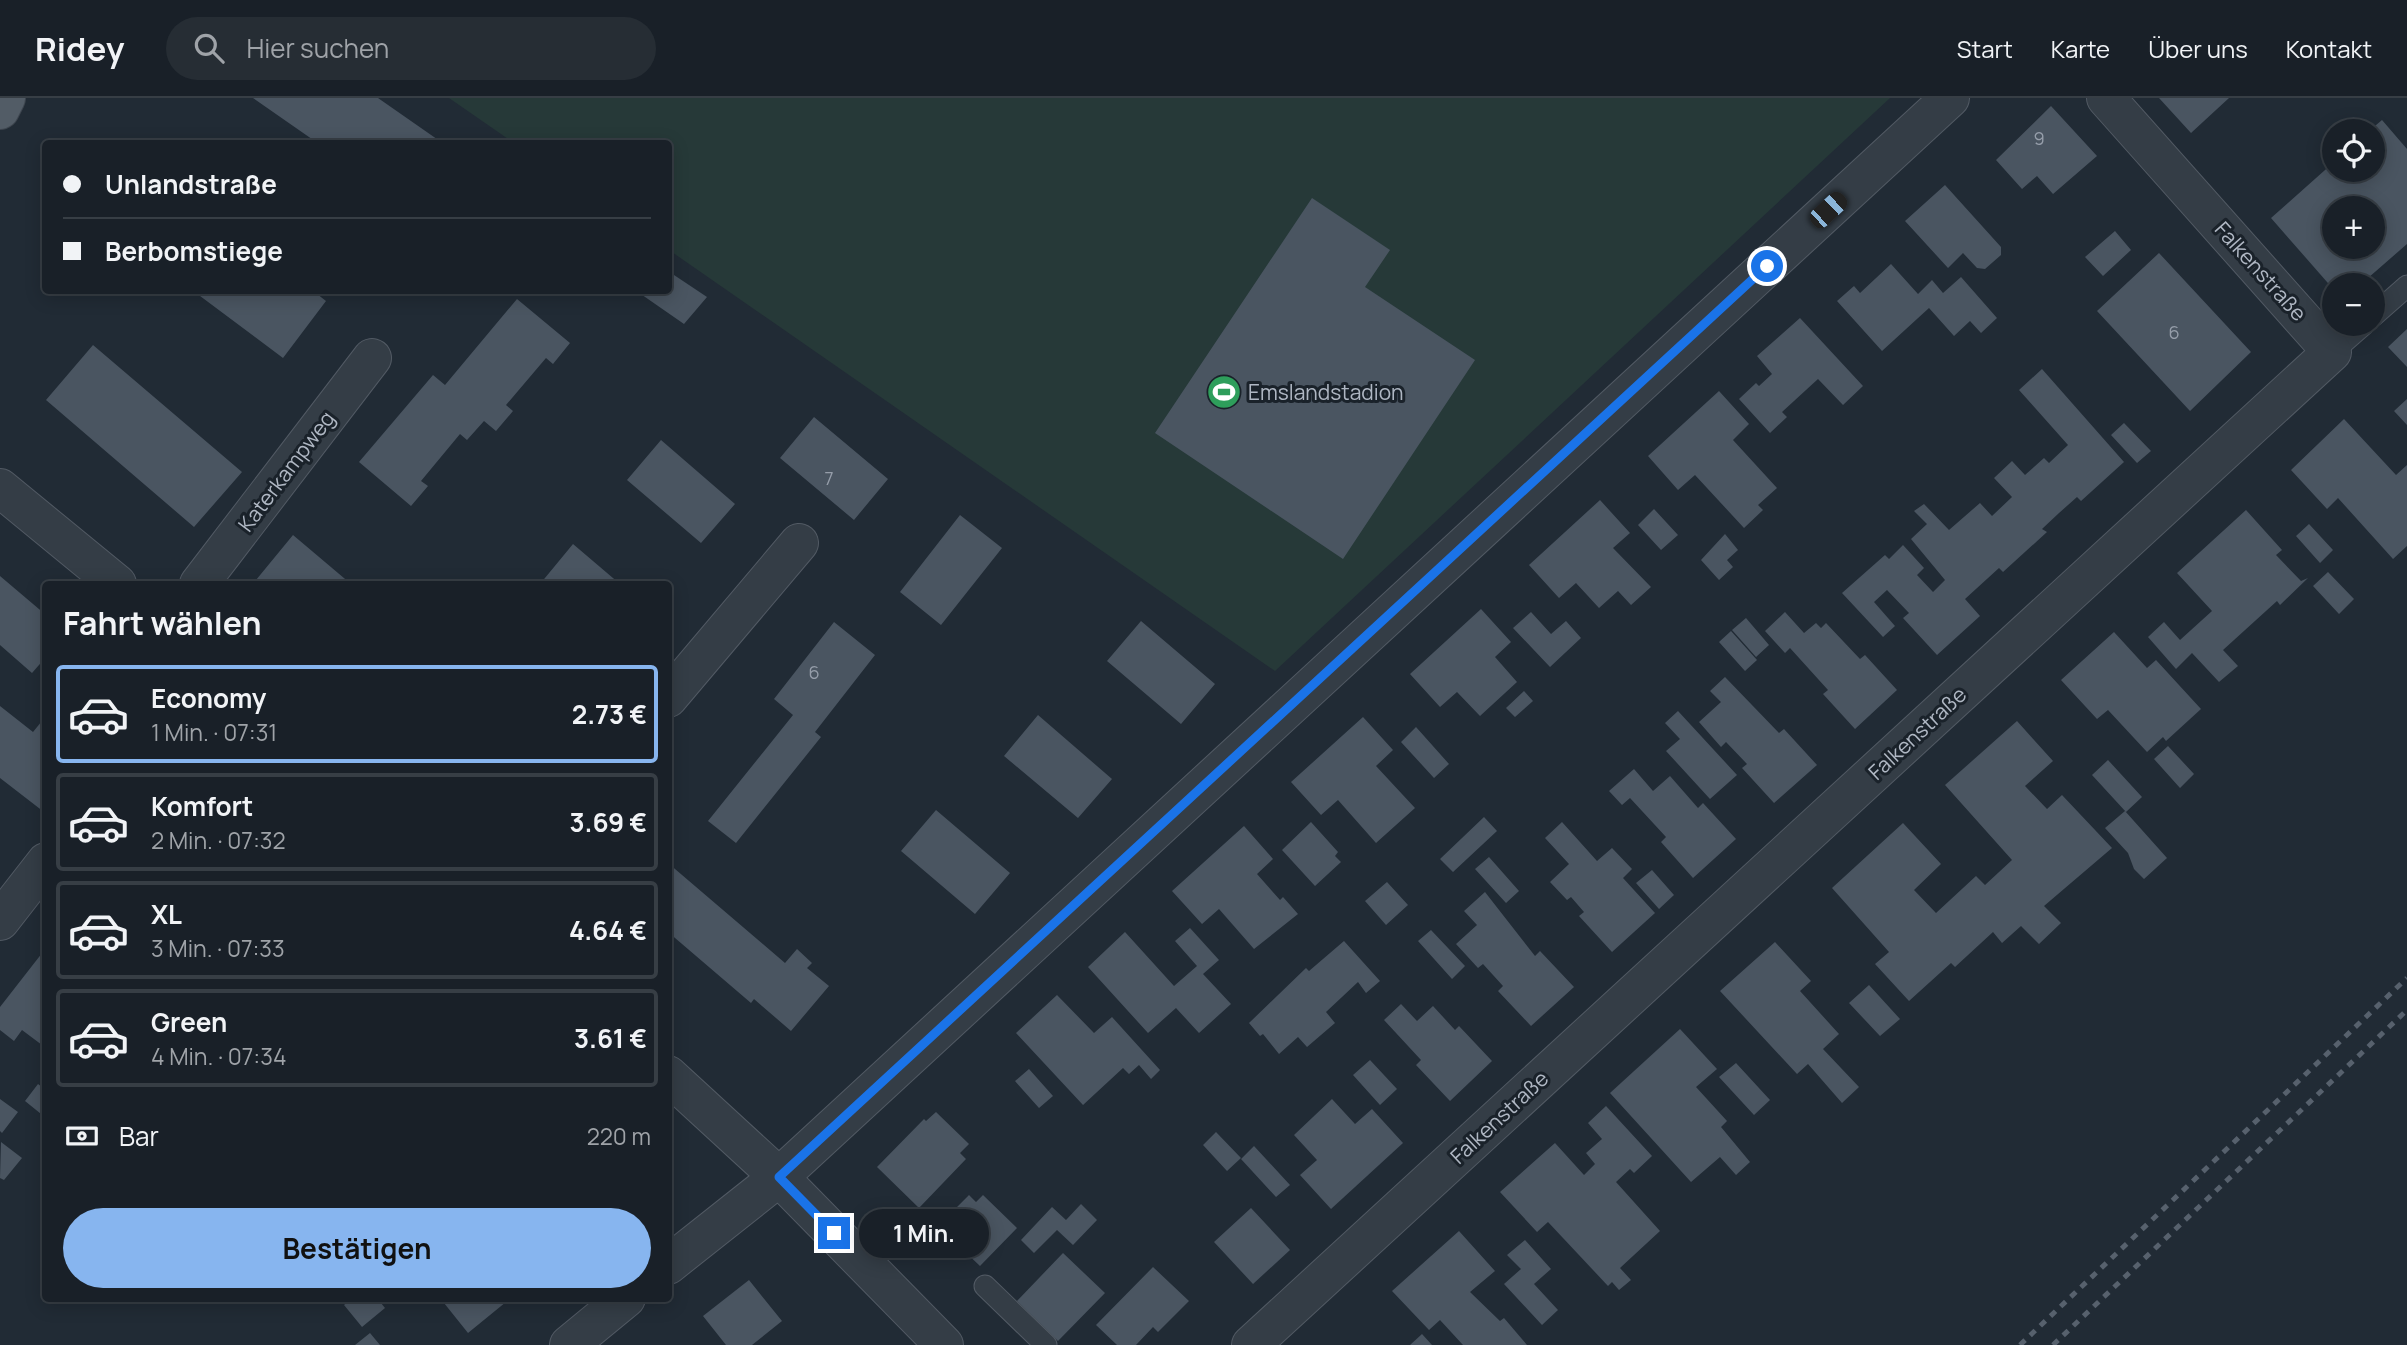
<!DOCTYPE html>
<html lang="de">
<meta charset="utf-8">
<style>
:root{--surface:#192028;--page:#262d34;--text:#f1f3f6;--muted:#9fa3a8;--line:#373e45;--accent:#87b5ef}
body{margin:0;font-family:Manrope,sans-serif;background:var(--page);color:var(--text);height:100vh;display:flex;flex-direction:column;font-size:26px;white-space:nowrap}
*{box-sizing:border-box;margin:0}
p{font-size:23px;color:var(--muted)}
.icon{flex:none;width:38px;height:38px;fill:none;stroke:currentColor;stroke-width:2;stroke-linecap:round;stroke-linejoin:round}
.map{position:relative;flex:1;overflow:hidden}
.panel{position:absolute;left:42px;top:483px;width:630px;height:721px;display:flex;flex-direction:column;background:var(--surface);border-radius:7px;box-shadow:0 4px 18px #0003,0 0 0 2px var(--line)}
.panel>*{flex:none}
.banner{position:absolute;left:42px;top:42px;width:630px;height:154px;border-radius:7px;box-shadow:0 4px 18px #0003,0 0 0 2px var(--line);display:grid;align-content:center;height:154px;padding:0 21px;background:var(--surface)}
.controls{position:absolute;left:2322px;top:21px;display:grid;gap:14px}
.controls a{display:grid;place-items:center;width:63px;height:63px;border-radius:50%;background:var(--surface);box-shadow:0 4px 18px #0003,0 0 0 2px var(--line);font-size:35px}
.end{position:absolute;width:32px;height:32px;margin:-16px;border:9px solid #1a73e8;background:#fff;box-shadow:0 0 0 4px #fff}
.from{border-radius:50%}
.bubble{position:absolute;height:49px;border-radius:24px;background:var(--surface);box-shadow:0 4px 18px #0003,0 0 0 2px var(--line);font-size:23px;font-weight:700;line-height:49px;text-align:center}
.car{position:absolute;width:21px;height:42px;margin:-21px -10px;border-radius:9px;box-shadow:0 0 5px 2px #0007;background:linear-gradient(#222 24%,#8ab4d8 0 40%,#222 0 76%,#8ab4d8 0 86%,#222 0)}
.banner b{display:flex;align-items:center;gap:24px;height:66px;font-size:26px}
.banner b+b{border-top:2px solid var(--line)}
.banner i{width:18px;height:18px;background:var(--text)}
ul{padding:0;list-style:none}
li{display:flex;align-items:center;gap:21px;height:98px;margin:0 14px 10px;padding:0 7px;border:4px solid var(--line);border-radius:7px}
li div{flex:1}
li b{display:block;font-size:26px}
li em{font-style:normal;font-weight:700}
li.on{border-color:var(--accent)}
li>.icon{width:63px;height:63px;stroke-width:1.5}
h2{padding:0 21px;font-size:32px;line-height:84px}
.pay{display:flex;align-items:center;gap:18px;height:77px;padding:0 21px;font-size:26px}
.pay p{margin-inline-start:auto}
.primary-button{display:flex;gap:14px;margin-top:auto;padding:14px 21px}
.primary-button a{flex:1;height:80px;border-radius:42px;background:var(--accent);color:#111;font-size:28px;font-weight:700;line-height:80px;text-align:center}
header{display:flex;align-items:center;gap:42px;box-sizing:border-box;height:98px;padding:0 35px;background:var(--surface);border-bottom:2px solid var(--line)}
header strong{font-size:33px}
nav{display:flex;gap:38px;margin-inline-start:auto;font-size:24px}
.search{width:490px;height:63px;background:var(--page);display:flex;align-items:center;gap:18px;box-sizing:border-box;padding:0 24px;border-radius:38px;color:var(--muted);font-size:26px}
.map>svg:first-child{display:block}
</style>
<header>
<strong>Ridey</strong>
<div class="search"><svg class="icon" aria-label="search" viewBox="0 0 24 24"><circle cx="10" cy="10" r="6"/><path d="M15 15l6 6"/></svg>Hier suchen</div>
<nav><a>Start</a><a>Karte</a><a>Über uns</a><a>Kontakt</a></nav>
</header>
<div class="map">
<svg width="2407" height="1247" viewBox="0 0 2407 1247">
<rect width="100%" height="100%" fill="#212b35"/>
<path fill="#263938" d="M449,0H1890L1275,573L669,152L668,46L514,45Z"/>
<path fill="#4a5561" fill-rule="evenodd" d="M253,0H378L444,46H319Z
M2159,0H2229L2191,35Z
M2051,8L2097,58L2053,96L2037,78L2022,91L1996,62Z
M2382,22L2407,51V146L2360,187H2334V192L2271,120L2334,64V72H2373V33H2369ZM2334,110H2373V149H2334Z
M1945,87L2001,149V157L1985,171L1977,170L1963,155L1948,170L1905,123Z
M1312,100L1390,152L1365,189L1475,262L1343,461L1155,335Z
M2115,133L2131,152L2103,178L2085,159Z
M2159,155L2251,254L2190,313L2097,213Z
M1891,166L1918,196L1932,182L1943,195L1961,179L1997,220L1981,235L1970,223L1954,238L1929,210L1882,253L1837,203L1854,188L1860,195Z
M668,173L707,199L684,226L635,192H668Z
M192,192H312L326,203L283,260Z
M517,201L570,245L553,266L546,260L506,307L513,313L496,333L484,323L467,342L460,336L421,383L428,388L411,408L359,364L433,277L445,287Z
M1800,220L1863,288L1843,307L1818,281L1782,314L1787,319L1770,335L1739,301L1756,285L1759,288L1772,276L1757,258Z
M2407,231V269L2388,249Z
M93,247L242,374L194,429L46,302Z
M2042,271L2124,364L2081,403L2077,399L2059,415L2042,431L2047,434L2003,474L1999,470L1965,501L1980,518L1937,557L1903,520L1909,515L1887,492L1874,504L1895,528L1883,539L1842,495L1885,457L1889,461L1903,447L1924,470L1917,477L1933,494L1945,482L1911,441L1927,426L1914,413L1924,406L1949,432L1980,405L1992,418L2012,399L1994,380L2012,363L2025,377L2044,360L2049,365L2068,347L2019,292Z
M1719,293L1749,326L1733,342L1777,390L1758,407L1763,412L1744,430L1695,377L1678,392L1648,358Z
M2407,301V327L2394,313Z
M814,319L888,381L854,422L780,360Z
M2344,321L2396,377L2407,367V448L2393,461L2338,400L2327,411L2291,372Z
M2124,325L2151,353L2137,365L2111,337Z
M661,342L735,406L701,445L627,382Z
M1600,402L1630,435L1613,450L1651,489L1631,507L1618,493L1599,510L1576,485L1559,500L1529,467Z
M1654,411L1678,437L1661,452L1638,427Z
M2246,412L2282,452L2276,457L2301,483L2308,480L2280,507L2277,503L2223,552L2238,568L2219,584L2192,555L2176,571L2148,539L2164,524L2180,542L2212,513L2177,475Z
M960,417L1002,450L941,527L900,494Z
M2309,426L2333,452L2320,465L2296,438Z
M1725,436L1738,452L1727,462L1733,469L1719,482L1701,462Z
M293,437L351,486H262L256,482Z
M573,446L620,486H540Z
M2328,474L2354,501L2339,516L2313,488Z
M0,478L46,517V559L32,575L0,547Z
M1481,511L1511,544L1495,559L1517,584L1480,618L1457,594L1440,609L1410,576Z
M1531,514L1551,536L1566,523L1581,540L1550,569L1513,530Z
M1785,514L1804,535L1816,525L1821,530L1826,525L1860,561L1865,557L1897,592L1855,631L1823,596L1828,592L1790,550L1785,555L1765,533Z
M1746,520L1769,547L1756,559L1732,532Z
M1141,523L1215,586L1181,626L1107,563Z
M834,524L875,557L815,634L821,639L736,745L708,723L793,617L774,601Z
M1731,533L1757,562L1745,573L1719,544Z
M2114,534L2147,570L2156,562L2201,611L2166,643L2163,639L2147,654L2108,612L2097,621L2061,582Z
M1725,579L1779,635L1784,631L1817,667L1774,705L1742,670L1747,666L1726,644L1721,649L1699,624L1721,604L1710,593Z
M1524,593L1533,603L1515,619L1506,610Z
M0,608L33,634L46,618L44,714L0,680Z
M1678,613L1737,677L1710,701L1666,653L1680,641L1665,625Z
M1038,617L1112,681L1078,720L1004,658Z
M1363,619L1393,652L1376,668L1415,710L1376,745L1338,702L1321,717L1291,684Z
M2017,623L2053,663L2025,688L2047,711L2062,697L2112,750L2044,808L2061,825L2039,846L2021,828L2002,845L1993,834L1955,869L1951,865L1909,903L1875,866L1889,854L1832,790L1903,725L1941,766L1914,792L1936,815L1976,778L1985,787L2012,762L1945,687Z
M1416,629L1449,666L1434,680L1401,644Z
M2168,648L2194,676L2180,690L2154,661Z
M2108,662L2142,699L2126,714L2092,677Z
M1634,671L1653,693L1670,678L1698,710L1703,705L1736,741L1693,780L1661,744L1666,739L1630,700L1622,707L1609,693Z
M936,712L1010,775L975,816L901,753Z
M2125,713L2167,760L2144,781L2134,771L2128,755L2105,730Z
M1484,719L1497,733L1453,774L1440,761Z
M1311,724L1338,754L1335,758L1341,764L1315,788L1282,752Z
M1562,724L1597,763L1612,750L1632,771L1623,780L1655,815L1612,854L1579,818L1584,814L1571,799L1567,802L1550,784L1569,766L1545,740Z
M1244,728L1273,761L1257,776L1280,802L1283,799L1298,816L1254,851L1219,811L1202,826L1172,793Z
M1489,759L1519,793L1506,805L1475,771Z
M668,765L785,865L797,851L812,865L807,870L829,888L791,933L754,901L751,905L668,834Z
M1652,772L1674,797L1659,811L1636,785Z
M1387,784L1408,807L1386,827L1365,803Z
M1485,794L1535,858L1540,853L1574,889L1531,928L1498,893L1503,888L1483,866L1478,870L1456,846L1477,827L1464,813Z
M1190,830L1219,862L1203,876L1231,906L1199,935L1176,910L1148,935L1088,869L1125,834L1174,888L1197,868L1175,843Z
M1431,832L1465,868L1452,881L1418,843Z
M1344,843L1380,883L1366,895L1358,884L1326,914L1335,925L1307,949L1298,939L1279,956L1263,936L1260,938L1249,925L1306,870L1309,873Z
M1775,844L1811,883L1800,893L1839,936L1823,951L1859,989L1842,1005L1808,966L1797,976L1720,893Z
M46,850V950L22,932L14,943L0,932V909Z
M1869,887L1900,921L1880,938L1849,905Z
M1057,897L1094,935L1112,919L1160,972L1151,981L1139,967L1129,976L1123,970L1083,1007L1016,935Z
M1401,906L1417,923L1433,908L1455,932L1459,928L1492,963L1450,1003L1416,967L1421,962L1384,922Z
M1680,931L1717,971L1696,989L1727,1023L1721,1029L1750,1064L1736,1077L1720,1059L1691,1084L1610,995Z
M1370,962L1397,991L1380,1007L1353,977Z
M1736,965L1770,1002L1754,1017L1719,979Z
M1029,971L1053,998L1039,1010L1015,983Z
M38,986L46,992V1020L25,1003Z
M0,1001L18,1014L2,1035L0,1033Z
M1332,1001L1355,1026L1372,1011L1403,1045L1331,1111L1300,1077L1317,1062L1294,1037Z
M1606,1008L1652,1058L1634,1075L1630,1071L1616,1084L1660,1133L1620,1170L1631,1182L1619,1192L1612,1184L1608,1188L1548,1124L1537,1134L1500,1094L1555,1045L1584,1077L1595,1066L1586,1055L1602,1041L1588,1025Z
M936,1014L969,1046L960,1055L966,1061L919,1110L877,1069L924,1021L926,1023Z
M1216,1034L1241,1060L1227,1073L1203,1047Z
M1,1044L22,1060L4,1082L0,1080Z
M1254,1048L1290,1087L1276,1099L1241,1061Z
M969,1097L976,1104L983,1097L1017,1130L980,1168L945,1135L965,1116L957,1109Z
M1081,1106L1097,1122L1073,1147L1057,1132L1034,1155L1021,1142L1052,1109L1066,1122Z
M1251,1110L1290,1152L1253,1186L1214,1144Z
M1459,1133L1495,1173L1470,1194L1500,1223L1504,1220L1527,1247H1463L1440,1222L1429,1232L1392,1193Z
M1525,1142L1551,1171L1534,1186L1558,1212L1542,1227L1504,1186L1521,1171L1507,1157Z
M1063,1155L1105,1195L1058,1243L1017,1203Z
M1153,1169L1189,1203L1158,1234L1153,1229L1136,1247H1117L1096,1227Z
M749,1182L782,1223L752,1247H726L703,1218Z
M352,1200H377L385,1210L362,1229L344,1207Z
M440,1200H503L506,1204L468,1235Z
M370,1235L380,1247H355Z
M1422,1236L1432,1247H1410Z"/>
<g fill="none" stroke-linecap="round" stroke-linejoin="round">
<g stroke="#525a64" stroke-width="23">
<path id="lane" d="M2373,218L2407,188
M2332,254L2364,226
M985,1188L1046,1247"/>
</g>
<g stroke="#525a64" stroke-width="40">
<path id="street" d="M0,390L117,486
M199,486L372,260
M668,600L799,445
M0,823L46,764
M668,977L779,1079L944,1247
M668,1167L779,1079L1950,0
M569,1247L626,1200
M1251,1247L2332,254L2106,0"/>
</g>
<g stroke="#3e464f" stroke-width="40">
<path id="primary" d="M0,12L6,0"/>
</g>
<use href="#lane" stroke="#343d46" stroke-width="21"/>
<use href="#street" stroke="#343d46" stroke-width="38"/>
<use href="#primary" stroke="#525c66" stroke-width="38"/>
<path stroke="#57616d" stroke-width="5" stroke-dasharray="7 7" stroke-linecap="butt" d="M2020,1247L2407,880
M2053,1247L2407,912"/>
</g>
<g fill="none" stroke-linecap="round" stroke-linejoin="round">
<path stroke="#1a73e8" stroke-width="9" d="M834,1135L779,1079L1767,168"/>
</g>
<defs>
<g id="stadium-disc" transform="scale(1.75)"><circle r="9.5" fill="#2e9e5b" stroke="#1a222a"/><path d="M0-5a6.5 5 0 1 0 0 10a6.5 5 0 1 0 0-10ZM-3.5-1.8h7v3.6h-7Z" fill="#fff"/></g>
</defs>
<g fill-rule="evenodd">
<use href="#stadium-disc" x="1224" y="294"/>
</g>
<g text-anchor="middle" dominant-baseline="central" stroke-width="6" stroke-linejoin="round" paint-order="stroke">
<g font-size="18" fill="#969eaa">
<text x="2039" y="40">9</text>
<text x="2174" y="234">6</text>
<text x="829" y="380">7</text>
<text x="814" y="574">6</text>
</g>
<g font-size="21" fill="#afb7c3" stroke="#1a222a">
<text transform="translate(2261 173) rotate(48)">Falkenstraße</text>
<text transform="translate(286 373) rotate(-53)">Katerkampweg</text>
<text transform="translate(1917 635) rotate(-43)">Falkenstraße</text>
<text transform="translate(1499 1019) rotate(-43)">Falkenstraße</text>
</g>
<g font-size="21" fill="#afb7c3" stroke="#1a222a" text-anchor="start">
<text x="1248" y="294">Emslandstadion</text>
</g>
</g>
</svg>
<div class="controls">
<a><svg class="icon" aria-label="locate" viewBox="0 0 24 24"><circle cx="12" cy="12" r="6"/><path d="M12 2v4M12 18v4M2 12h4M18 12h4"/></svg></a>
<a>+</a>
<a>−</a>
</div>
<i class="end from" style="left:1767px;top:168px"></i>
<i class="end" style="left:834px;top:1135px"></i>
<div class="bubble" style="left:859px;top:1111px;width:130px">1 Min.</div>
<i class="car" style="left:1828px;top:112px;rotate:47deg"></i>
<div class="banner">
<b><i class="from"></i>Unlandstraße</b>
<b><i></i>Berbomstiege</b>
</div>
<section class="panel">
<h2>Fahrt wählen</h2>
<ul>
<li class="on"><svg class="icon" aria-label="car" viewBox="0 0 24 24"><path d="M5 17H2v-5l4-1 3-4h7l3 4 3 1v5h-3M9 17h6M6 11h13"/><circle cx="7" cy="17" r="2"/><circle cx="17" cy="17" r="2"/></svg><div><b>Economy</b><p>1 Min. · 07:31</p></div><em>2.73 €</em></li>
<li><svg class="icon" aria-label="car" viewBox="0 0 24 24"><path d="M5 17H2v-5l4-1 3-4h7l3 4 3 1v5h-3M9 17h6M6 11h13"/><circle cx="7" cy="17" r="2"/><circle cx="17" cy="17" r="2"/></svg><div><b>Komfort</b><p>2 Min. · 07:32</p></div><em>3.69 €</em></li>
<li><svg class="icon" aria-label="car" viewBox="0 0 24 24"><path d="M5 17H2v-5l4-1 3-4h7l3 4 3 1v5h-3M9 17h6M6 11h13"/><circle cx="7" cy="17" r="2"/><circle cx="17" cy="17" r="2"/></svg><div><b>XL</b><p>3 Min. · 07:33</p></div><em>4.64 €</em></li>
<li><svg class="icon" aria-label="car" viewBox="0 0 24 24"><path d="M5 17H2v-5l4-1 3-4h7l3 4 3 1v5h-3M9 17h6M6 11h13"/><circle cx="7" cy="17" r="2"/><circle cx="17" cy="17" r="2"/></svg><div><b>Green</b><p>4 Min. · 07:34</p></div><em>3.61 €</em></li>
</ul>
<div class="pay"><svg class="icon" aria-label="cash" viewBox="0 0 24 24"><path d="M3 7h18v10H3z"/><circle cx="12" cy="12" r="2"/></svg>Bar<p>220 m</p></div>
<div class="primary-button"><a>Bestätigen</a></div>
</section>
</div>
